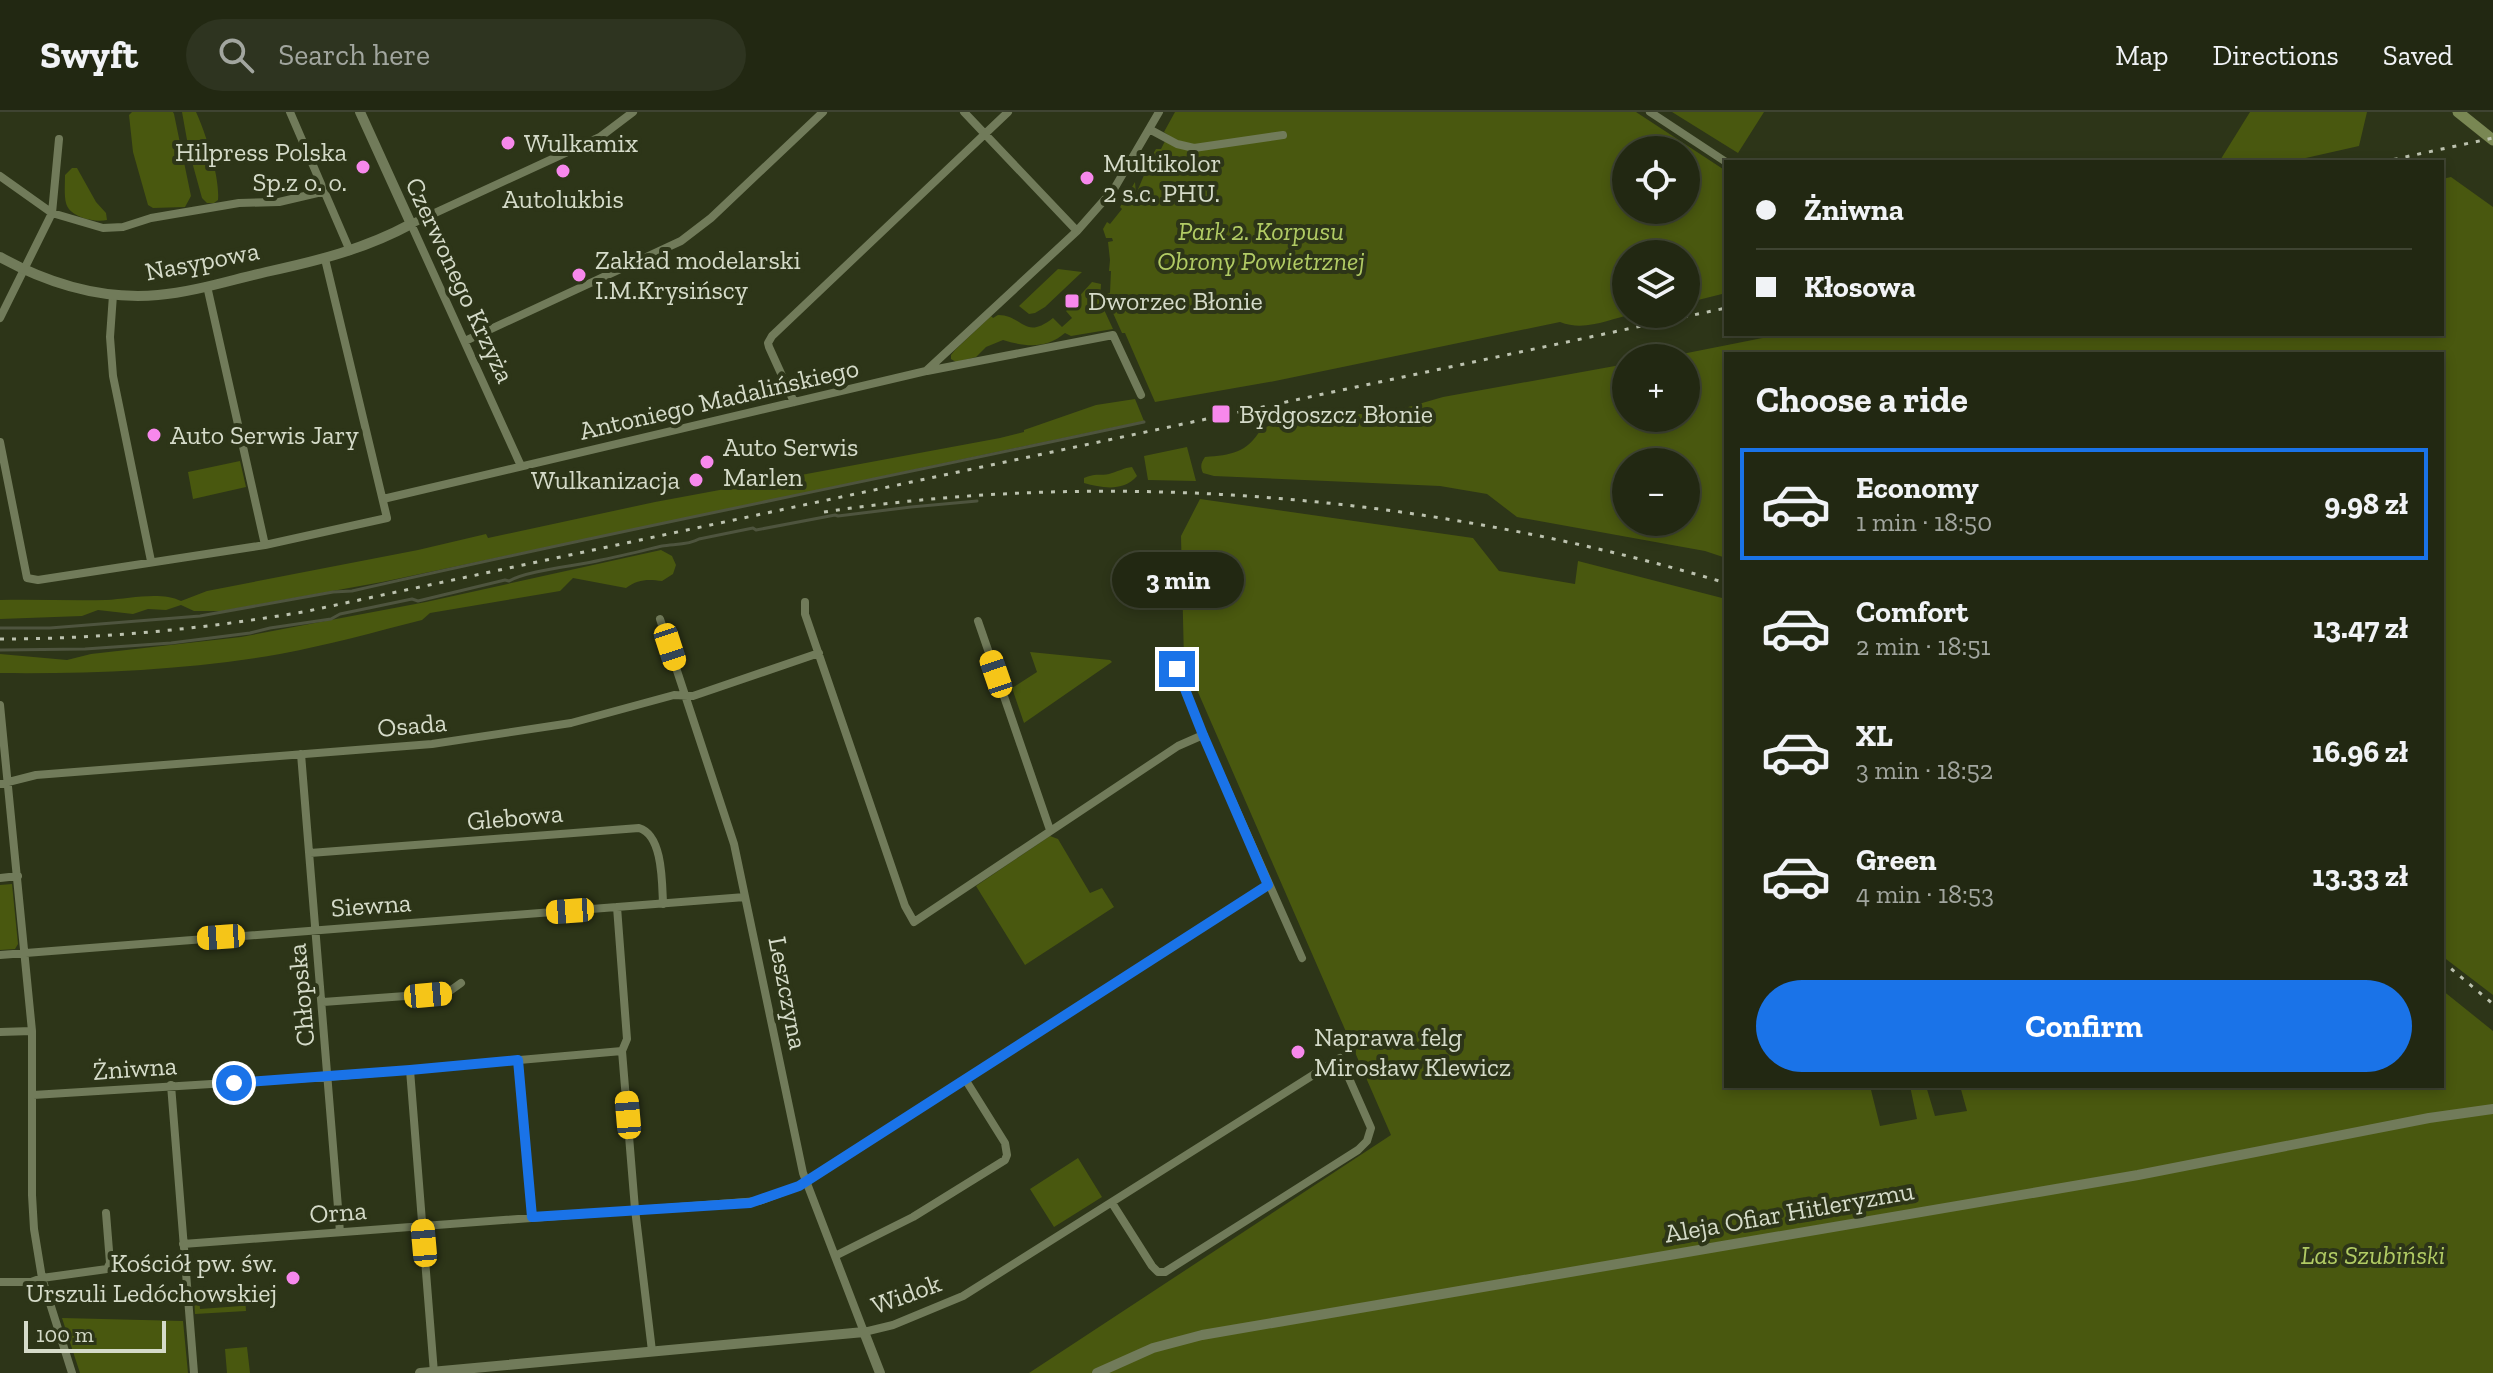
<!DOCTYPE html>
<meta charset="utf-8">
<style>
:root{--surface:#222812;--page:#2e3420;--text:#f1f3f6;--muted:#a2a69f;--line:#3f4432;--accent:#1a73e8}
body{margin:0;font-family:"Zilla Slab",serif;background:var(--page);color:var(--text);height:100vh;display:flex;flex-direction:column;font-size:30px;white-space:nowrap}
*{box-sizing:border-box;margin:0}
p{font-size:26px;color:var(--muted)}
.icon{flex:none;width:44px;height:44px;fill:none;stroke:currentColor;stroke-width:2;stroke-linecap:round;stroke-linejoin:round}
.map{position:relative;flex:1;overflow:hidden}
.sheet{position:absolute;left:1724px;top:240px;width:720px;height:736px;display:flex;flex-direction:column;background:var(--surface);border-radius:0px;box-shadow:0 4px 12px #0003,0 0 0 2px var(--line)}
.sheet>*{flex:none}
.guide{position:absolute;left:1724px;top:48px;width:720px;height:176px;border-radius:0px;box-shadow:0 4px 12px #0003,0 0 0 2px var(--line);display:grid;align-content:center;height:176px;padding:0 32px;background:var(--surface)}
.controls{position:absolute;left:1612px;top:24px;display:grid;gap:16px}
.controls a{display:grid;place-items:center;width:88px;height:88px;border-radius:50%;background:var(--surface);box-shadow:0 4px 12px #0003,0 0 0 2px var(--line);font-size:40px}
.scale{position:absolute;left:24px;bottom:20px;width:142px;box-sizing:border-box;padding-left:8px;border:4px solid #d5dbc9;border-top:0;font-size:22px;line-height:28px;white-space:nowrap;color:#d5dbc9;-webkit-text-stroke:6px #2d3518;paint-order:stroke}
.end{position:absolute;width:36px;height:36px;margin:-18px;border:10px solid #1a73e8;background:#fff;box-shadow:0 0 0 4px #fff}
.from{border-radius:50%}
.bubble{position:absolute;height:56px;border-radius:28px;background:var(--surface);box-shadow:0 4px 12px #0003,0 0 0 2px var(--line);font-size:26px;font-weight:700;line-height:56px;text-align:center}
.car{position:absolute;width:24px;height:48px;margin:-24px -12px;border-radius:10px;box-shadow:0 0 6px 2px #0007;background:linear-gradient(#f5c518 24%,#345 0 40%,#f5c518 0 76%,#345 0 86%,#f5c518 0)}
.guide b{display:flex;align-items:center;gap:28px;height:76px;font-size:30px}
.guide b+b{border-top:2px solid var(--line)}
.guide i{width:20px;height:20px;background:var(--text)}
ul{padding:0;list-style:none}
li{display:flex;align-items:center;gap:24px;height:112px;margin:0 16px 12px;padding:0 16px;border:4px solid transparent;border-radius:0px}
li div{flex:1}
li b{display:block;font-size:30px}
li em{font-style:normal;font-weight:700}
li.on{border-color:var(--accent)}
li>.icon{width:72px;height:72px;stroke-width:1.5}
h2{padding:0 32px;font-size:36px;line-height:96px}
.primary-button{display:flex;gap:16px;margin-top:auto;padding:16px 32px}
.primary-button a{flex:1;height:92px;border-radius:48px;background:var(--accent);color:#fff;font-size:32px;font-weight:700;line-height:92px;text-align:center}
header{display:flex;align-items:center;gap:48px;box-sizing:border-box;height:112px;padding:0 40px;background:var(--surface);border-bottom:2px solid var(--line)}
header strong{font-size:38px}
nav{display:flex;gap:44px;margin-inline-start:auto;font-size:28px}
.search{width:560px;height:72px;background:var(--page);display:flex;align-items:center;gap:20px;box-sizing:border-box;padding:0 28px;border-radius:44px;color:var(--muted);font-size:30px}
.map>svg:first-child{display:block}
</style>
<header>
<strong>Swyft</strong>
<div class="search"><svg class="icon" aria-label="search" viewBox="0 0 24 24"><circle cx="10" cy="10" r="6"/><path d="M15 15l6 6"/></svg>Search here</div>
<nav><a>Map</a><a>Directions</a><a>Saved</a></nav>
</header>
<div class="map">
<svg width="2493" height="1261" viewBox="0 0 2493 1261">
<rect width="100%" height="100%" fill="#2d3518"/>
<path fill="#49580f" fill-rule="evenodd" d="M132,0H173L174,2L191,84L185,95L153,96L148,93L133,40L129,3Z
M182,0H196C206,22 220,65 218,88L214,91H207L202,86L189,39Z
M1175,0H1636L1726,59V181L1686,191V142H1626V202H1633C1609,207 1585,220 1560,210L1275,269L1155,290L1125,221H1122L1108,190L1107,182L1110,181L1111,159H1109L1110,148L1108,130L1113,129L1112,126H1106L1103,117L1107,110L1110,112L1122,97L1120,95L1135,70L1136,82L1153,42L1156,37H1161L1168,23L1164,20ZM1626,38H1686V98H1626Z
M1672,0H1764L1738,41Z
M2250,0H2367L2359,34L2288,50H2219Z
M72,56H77L96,90L106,101L107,108C95,111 69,105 66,91C64,83 65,72 65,63Z
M2451,65L2493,95V883L2442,844V242H1726V446L1705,439L1517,405L1487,382L1440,374L1214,364L1203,361C1200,354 1201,351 1205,345C1231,343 1247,341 1261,317L1300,302L1328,298L1377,304L1443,285L1626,252V306H1686V246H1662L1782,222H2442V67ZM1686,350V410H1626V350Z
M1058,157L1082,160L1045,195L1035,201L1029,202L1019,194Z
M1092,170L1101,172L1100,189L1113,217L1071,224L1065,221C1046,237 1026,235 1003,228L986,235L976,245L956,250L951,247V243L955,238L991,204L993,206L998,203C1023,203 1024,229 1053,206L1062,215L1072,206L1066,199Z
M1135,287L1144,309L382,470L222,499H194L181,493L166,498L148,497L133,502L98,498L82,504L0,507V488C35,487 71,489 106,488C129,487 160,479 181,489L207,479L418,438L486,422L488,426L655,390L1000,326L1024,320V318L1096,293Z
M1187,335L1196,369L1148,368L1144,344Z
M240,349L246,375L193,387L188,360Z
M1132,355L1137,364C1123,380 1102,376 1084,371V366C1098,360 1101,365 1112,361C1119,359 1124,356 1132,355Z
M1200,387L1473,426L1499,459L1575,472L1578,449L1726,487V974H1870L1880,1014L1917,1007L1910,974H1926L1935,1004L1967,999L1960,974H2442V878L2493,919V1261H1029L1391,1023L1184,548L1181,424Z
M661,438L672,444L676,453L673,462L662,469C648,467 638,467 626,476L573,466L560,479L430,501L422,508C375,520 328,533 280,542C188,558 93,562 0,561V542L67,548L91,542L241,525L426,490Z
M1030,540L1110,548L1112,550L1024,611L1012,576L1037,560Z
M1050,724L1058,727L1090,781L1102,776L1114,795L1025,853L976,774Z
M12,772L18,832L15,837L0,838V773Z
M1078,1046L1102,1085L1054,1115L1030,1077Z
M240,1171H244L246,1199L195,1202L194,1185H199L200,1197L241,1194L240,1180L233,1181V1177L240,1176Z
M62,1206L183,1209L188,1261H80Z
M247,1235L250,1261H227L225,1237Z"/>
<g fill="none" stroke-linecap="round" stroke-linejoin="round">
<path stroke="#4e543e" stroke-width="3" d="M0,516H50L200,504L333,480L352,479C615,419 880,367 1144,310
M0,538L85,537L171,531L250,521L270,516L331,507L340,502L412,487L418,489L505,468L509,469C529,458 577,454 601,448C621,444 641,439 662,434C674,432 689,433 699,427L753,416L756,418L835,403L838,404L911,395L977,389"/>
<path stroke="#717b5a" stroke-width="8" d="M290,0L350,139
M964,0L1077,119
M1650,0L1726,50
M1149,17L1177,32L1194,36L1283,23
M0,64L52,101L103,116L123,115L151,106L239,91L279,90L326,79
M207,174L265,433
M113,183L110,225L113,264L151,449
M0,206L52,101L59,27
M465,229L681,129L711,106L823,0
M927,259L1113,223L1141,283
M794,290L769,235L768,231L772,224L1008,0
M0,330L27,466L38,468L265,433L387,406L325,147
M521,354L411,112L600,25L633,0
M383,387L926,259L1077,119L1114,77L1159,0
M805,490V502L905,794L914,810L1178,634L1203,623
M660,507L734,732L803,1061L864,1220L893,1213L963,1184L1340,946L1371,1016L1367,1029L1358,1038L1165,1160H1158L1152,1154L1112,1091
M978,509L1050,718
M1177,557L1203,623L1302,846
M0,593L32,919V1083L34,1117L42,1166L72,1261
M301,642L340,1120
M0,672L36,663L432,632L571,611L674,583L693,584L819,541
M310,741L639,716C663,723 662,771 663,792
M0,766L18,764
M617,795L627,927L622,939L635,1097L652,1239
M0,843L745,785
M323,890L447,881L461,871
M0,920L32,919
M518,948L532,1105
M410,958L434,1261
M171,973L194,1261
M33,983L340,964L622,939
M183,1132L759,1089L799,1074L1268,773
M835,1144L913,1105L1005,1048L1007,1043L1005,1031L965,967
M0,1170H31L42,1166L107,1157L110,1151L106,1101"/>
<path stroke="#717b5a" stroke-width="10" d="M0,145C49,172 101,188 158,183C194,180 231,168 266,160C317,149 365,137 411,112L360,0
M420,1261L864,1220L880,1261
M1097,1261L1153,1236L1202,1223L2138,1063L2429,1006L2493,997"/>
<path stroke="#798753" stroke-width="11" d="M2458,0L2493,28"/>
<path stroke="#bcc2af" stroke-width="3" stroke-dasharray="4 8" stroke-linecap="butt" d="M2382,50L2493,26
M824,400C1120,355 1439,385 1726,471
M0,527C102,527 202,517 303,500L1726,196
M2442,849L2493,892"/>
</g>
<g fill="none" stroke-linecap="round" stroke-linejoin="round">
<path stroke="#1a73e8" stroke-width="10" d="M234,971L410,958L518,948L532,1105L750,1091L799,1074L1268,773L1203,623L1177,557"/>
</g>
<g fill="#f788ec" stroke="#2d3518" stroke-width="3">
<circle cx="508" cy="31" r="8"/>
<circle cx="363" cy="55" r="8"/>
<circle cx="563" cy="59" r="8"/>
<circle cx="1087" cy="66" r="8"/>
<circle cx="579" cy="163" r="8"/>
<rect x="1064" y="181" width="16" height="16" rx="4"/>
<rect x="1211" y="292" width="20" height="20" rx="4"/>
<circle cx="154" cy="323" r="8"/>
<circle cx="707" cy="350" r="8"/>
<circle cx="696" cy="368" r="8"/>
<circle cx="1298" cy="940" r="8"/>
<circle cx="293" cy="1166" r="8"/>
</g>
<g text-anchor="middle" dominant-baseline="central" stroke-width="8" stroke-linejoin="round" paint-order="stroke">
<g font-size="26" fill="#d5dbc9" stroke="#2d3518" text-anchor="start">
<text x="524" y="31">Wulkamix</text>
<text x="347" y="40" text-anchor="end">Hilpress Polska<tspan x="347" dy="30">Sp.z o. o.</tspan></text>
<text x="1103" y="51">Multikolor<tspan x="1103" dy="30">2 s.c. PHU.</tspan></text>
<text x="563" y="87" text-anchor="middle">Autolukbis</text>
<text x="595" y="148">Zakład modelarski<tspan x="595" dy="30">I.M.Krysińscy</tspan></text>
<text x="1088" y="189">Dworzec Błonie</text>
<text x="1239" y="302">Bydgoszcz Błonie</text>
<text x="170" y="323">Auto Serwis Jary</text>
<text x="723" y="335">Auto Serwis<tspan x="723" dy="30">Marlen</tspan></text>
<text x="680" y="368" text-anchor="end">Wulkanizacja</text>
<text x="1314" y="925">Naprawa felg<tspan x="1314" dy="30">Mirosław Klewicz</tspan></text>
<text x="277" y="1151" text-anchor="end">Kościół pw. św.<tspan x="277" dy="30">Urszuli Ledóchowskiej</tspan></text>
</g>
<g font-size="26" font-style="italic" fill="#b1cb64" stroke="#2d3518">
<text x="1261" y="119">Park 2. Korpusu<tspan x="1261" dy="30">Obrony Powietrznej</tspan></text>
<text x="2373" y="1143">Las Szubiński</text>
</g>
<g font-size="26" fill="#d5dbc9" stroke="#2d3518">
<text transform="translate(202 149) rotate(-11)">Nasypowa</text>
<text transform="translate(460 168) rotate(65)">Czerwonego Krzyża</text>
<text transform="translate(719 287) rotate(-13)">Antoniego Madalińskiego</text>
<text transform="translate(412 613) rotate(-5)">Osada</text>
<text transform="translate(515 705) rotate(-5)">Glebowa</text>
<text transform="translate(371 793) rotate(-4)">Siewna</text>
<text transform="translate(788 881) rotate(79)">Leszczyna</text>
<text transform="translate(301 883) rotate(-95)">Chłopska</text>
<text transform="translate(135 956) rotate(-4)">Żniwna</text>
<text transform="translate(338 1100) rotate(-4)">Orna</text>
<text transform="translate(1789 1100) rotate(-10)">Aleja Ofiar Hitleryzmu</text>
<text transform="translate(906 1182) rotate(-20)">Widok</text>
</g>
</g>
</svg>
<div class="controls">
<a><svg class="icon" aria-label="locate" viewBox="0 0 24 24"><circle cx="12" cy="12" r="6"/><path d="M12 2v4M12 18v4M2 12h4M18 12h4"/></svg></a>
<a><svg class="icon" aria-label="layers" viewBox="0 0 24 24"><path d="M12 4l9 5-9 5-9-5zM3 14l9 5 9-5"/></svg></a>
<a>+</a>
<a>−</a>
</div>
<div class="scale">100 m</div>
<i class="end from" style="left:234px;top:971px"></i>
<i class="end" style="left:1177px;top:557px"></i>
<div class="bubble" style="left:1112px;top:440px;width:132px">3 min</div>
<i class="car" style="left:670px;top:535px;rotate:162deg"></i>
<i class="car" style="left:996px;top:562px;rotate:341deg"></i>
<i class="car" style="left:570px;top:799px;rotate:266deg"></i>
<i class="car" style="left:221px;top:825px;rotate:266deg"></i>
<i class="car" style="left:428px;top:883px;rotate:85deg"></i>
<i class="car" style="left:628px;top:1003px;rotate:355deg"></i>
<i class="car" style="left:424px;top:1131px;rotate:355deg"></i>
<div class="guide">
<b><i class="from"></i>Żniwna</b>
<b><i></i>Kłosowa</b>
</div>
<section class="sheet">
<h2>Choose a ride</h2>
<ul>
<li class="on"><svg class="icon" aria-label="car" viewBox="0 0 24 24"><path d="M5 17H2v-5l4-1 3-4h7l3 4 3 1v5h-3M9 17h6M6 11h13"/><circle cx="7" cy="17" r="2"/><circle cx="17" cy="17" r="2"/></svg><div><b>Economy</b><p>1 min · 18:50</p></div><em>9.98 zł</em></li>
<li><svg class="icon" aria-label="car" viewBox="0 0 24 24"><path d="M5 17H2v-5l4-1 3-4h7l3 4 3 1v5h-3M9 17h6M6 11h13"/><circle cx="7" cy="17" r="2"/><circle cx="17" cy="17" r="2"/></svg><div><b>Comfort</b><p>2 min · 18:51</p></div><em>13.47 zł</em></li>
<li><svg class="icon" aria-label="car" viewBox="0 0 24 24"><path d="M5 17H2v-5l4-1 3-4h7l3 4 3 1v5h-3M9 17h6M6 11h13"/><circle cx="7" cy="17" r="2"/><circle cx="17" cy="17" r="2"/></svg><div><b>XL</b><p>3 min · 18:52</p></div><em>16.96 zł</em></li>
<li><svg class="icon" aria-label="car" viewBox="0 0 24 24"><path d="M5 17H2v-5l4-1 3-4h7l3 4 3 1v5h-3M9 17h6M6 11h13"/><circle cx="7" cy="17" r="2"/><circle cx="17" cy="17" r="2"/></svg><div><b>Green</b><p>4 min · 18:53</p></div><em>13.33 zł</em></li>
</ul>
<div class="primary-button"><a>Confirm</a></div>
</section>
</div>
